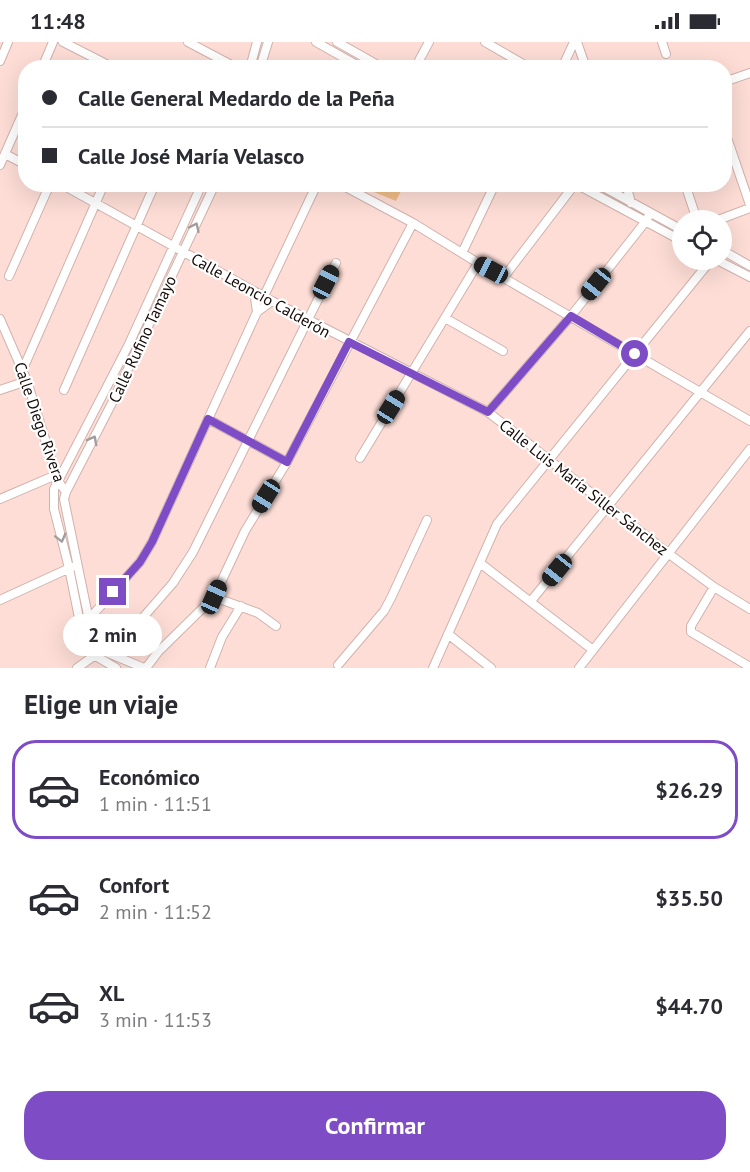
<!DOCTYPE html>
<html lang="es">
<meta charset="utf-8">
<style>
:root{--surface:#fff;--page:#f2f2f3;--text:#2b2b33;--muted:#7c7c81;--line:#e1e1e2;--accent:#7e4dc6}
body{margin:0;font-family:"PT Sans",sans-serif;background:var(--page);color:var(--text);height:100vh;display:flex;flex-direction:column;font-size:22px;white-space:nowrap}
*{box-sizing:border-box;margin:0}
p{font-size:20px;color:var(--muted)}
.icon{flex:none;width:33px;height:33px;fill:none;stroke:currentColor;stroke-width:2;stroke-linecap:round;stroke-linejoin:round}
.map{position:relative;height:626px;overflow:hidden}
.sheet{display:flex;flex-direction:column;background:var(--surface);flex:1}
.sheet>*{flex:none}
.banner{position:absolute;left:18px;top:18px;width:714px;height:132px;border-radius:24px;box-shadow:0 6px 24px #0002;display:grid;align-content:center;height:132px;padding:0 24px;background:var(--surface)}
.fabs{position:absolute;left:672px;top:168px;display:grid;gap:12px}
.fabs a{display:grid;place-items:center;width:60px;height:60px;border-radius:50%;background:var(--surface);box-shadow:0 6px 24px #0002;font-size:30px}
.end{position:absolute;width:27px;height:27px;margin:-14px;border:8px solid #7e4dc6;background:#fff;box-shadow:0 0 0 3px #fff}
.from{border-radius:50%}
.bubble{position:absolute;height:42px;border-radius:21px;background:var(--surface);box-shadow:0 6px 24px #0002;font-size:20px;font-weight:800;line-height:42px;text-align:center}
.car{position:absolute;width:18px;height:36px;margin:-18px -9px;border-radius:8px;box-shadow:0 0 4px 2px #0007;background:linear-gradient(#222 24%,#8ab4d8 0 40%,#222 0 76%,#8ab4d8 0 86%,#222 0)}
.banner b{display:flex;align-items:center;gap:21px;height:57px;font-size:22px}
.banner b+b{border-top:2px solid var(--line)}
.banner i{width:15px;height:15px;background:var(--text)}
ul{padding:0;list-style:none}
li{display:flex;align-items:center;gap:18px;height:99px;margin:0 12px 9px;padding:0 12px;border:3px solid transparent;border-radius:24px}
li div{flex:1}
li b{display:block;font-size:22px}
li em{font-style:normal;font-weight:800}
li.current{border-color:var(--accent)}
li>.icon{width:54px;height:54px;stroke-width:1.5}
h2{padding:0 24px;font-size:27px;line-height:72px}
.primary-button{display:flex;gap:12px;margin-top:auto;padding:12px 24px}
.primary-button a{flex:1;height:69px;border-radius:24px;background:var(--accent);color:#fff;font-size:24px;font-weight:800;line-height:69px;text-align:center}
.status{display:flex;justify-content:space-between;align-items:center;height:42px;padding:0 30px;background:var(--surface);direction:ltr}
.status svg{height:16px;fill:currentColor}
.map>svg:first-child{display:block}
</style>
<div class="status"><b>11:48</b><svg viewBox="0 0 49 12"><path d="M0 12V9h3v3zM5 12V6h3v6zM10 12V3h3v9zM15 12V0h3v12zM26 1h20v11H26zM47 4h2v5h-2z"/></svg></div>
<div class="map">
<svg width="750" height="626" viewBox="0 0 750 626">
<rect width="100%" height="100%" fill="#fdddd6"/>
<path fill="#efbd86" d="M357,143H404L396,159Z"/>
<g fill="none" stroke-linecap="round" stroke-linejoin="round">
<g stroke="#d1b2ac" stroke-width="10">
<path id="minor" d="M63,0L114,26
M188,0L237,26
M316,0L362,26
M337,0L383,26
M485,0L530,26
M577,0L586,26
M662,0L666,12
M0,19L8,0
M42,26L53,0
M250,26L257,0
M260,26L268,0
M415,26L429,0
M562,26L574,0
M724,40L750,31
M724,87L750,163
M5,112L26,123
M0,123L26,64
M61,142L272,259L488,370L669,512L714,545L750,567
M340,142L413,181L478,221L750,379
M576,142L682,199
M598,142L682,188
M626,142L631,161
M685,142L697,178
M718,178L750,166
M722,208L750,224
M462,211L495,142
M717,218L750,235
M9,234L50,142
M504,235L575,142
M254,249L257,270
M264,254L317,142
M445,276L503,309
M0,277L27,339L58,439L66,450
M23,327L104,142
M0,348L27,339
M64,348L155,142
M488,370L571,274L646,179L650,171
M208,377L287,420
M360,416L478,221
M0,457L56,433
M480,521L593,608
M714,545L691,584V590L750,625
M214,555L258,571L276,584
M0,558L72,525
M531,559L750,289
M88,578L140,520L152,500L257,270L272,259
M133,587L173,541L193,510L336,221
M448,592L491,626
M338,623L384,569L391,556L427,478
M77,626L98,611
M116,626L94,613L83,596L69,526L54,467V447L129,302L202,142
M144,626L101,608L92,593L64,457L66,450L112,361L215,142
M146,626L158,610L214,555L245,489L287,420L413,181
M210,626L222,595L241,564
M433,626L497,482L711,218
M579,626L750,407"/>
</g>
<use href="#minor" stroke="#fff" stroke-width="8"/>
</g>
<defs><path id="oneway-chevron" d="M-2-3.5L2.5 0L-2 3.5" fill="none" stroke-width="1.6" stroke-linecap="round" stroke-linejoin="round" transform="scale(1.5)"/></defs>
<g stroke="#a19d9c">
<use href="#oneway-chevron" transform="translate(195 185) rotate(-65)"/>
<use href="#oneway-chevron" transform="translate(93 398) rotate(-62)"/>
<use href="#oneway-chevron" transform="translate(61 496) rotate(76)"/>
</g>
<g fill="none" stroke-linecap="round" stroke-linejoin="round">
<path stroke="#7e4dc6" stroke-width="8" d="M113,550L140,520L152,500L208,377L287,420L349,300L488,370L571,274L635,312"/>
</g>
<g text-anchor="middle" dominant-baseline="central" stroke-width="4.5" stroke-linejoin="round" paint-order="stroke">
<g font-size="16" fill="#140a08" stroke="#fff">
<text transform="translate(261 253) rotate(29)">Calle Leoncio Calderón</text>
<text transform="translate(142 297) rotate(-65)">Calle Rufino Tamayo</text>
<text transform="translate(40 380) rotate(71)">Calle Diego Rivera</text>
<text transform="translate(584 445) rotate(38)">Calle Luis María Siller Sánchez</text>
</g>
</g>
</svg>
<div class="fabs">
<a><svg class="icon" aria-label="locate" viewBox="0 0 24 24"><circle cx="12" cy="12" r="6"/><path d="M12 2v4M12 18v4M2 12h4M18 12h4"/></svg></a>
</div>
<i class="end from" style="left:635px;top:312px"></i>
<i class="end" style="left:113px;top:550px"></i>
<div class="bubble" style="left:63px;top:572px;width:99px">2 min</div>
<i class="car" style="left:491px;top:228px;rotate:298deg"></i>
<i class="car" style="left:326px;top:240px;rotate:27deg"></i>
<i class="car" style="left:596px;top:242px;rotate:219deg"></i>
<i class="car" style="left:391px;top:365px;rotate:32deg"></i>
<i class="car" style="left:266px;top:454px;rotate:212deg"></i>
<i class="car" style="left:557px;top:528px;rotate:219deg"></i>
<i class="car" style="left:214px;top:555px;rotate:24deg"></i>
<div class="banner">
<b><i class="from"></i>Calle General Medardo de la Peña</b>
<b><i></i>Calle José María Velasco</b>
</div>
</div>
<section class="sheet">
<h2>Elige un viaje</h2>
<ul>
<li class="current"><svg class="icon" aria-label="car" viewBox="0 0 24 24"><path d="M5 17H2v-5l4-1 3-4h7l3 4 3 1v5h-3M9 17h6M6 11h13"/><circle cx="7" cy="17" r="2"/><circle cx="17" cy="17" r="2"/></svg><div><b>Económico</b><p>1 min · 11:51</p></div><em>$26.29</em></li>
<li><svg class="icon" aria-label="car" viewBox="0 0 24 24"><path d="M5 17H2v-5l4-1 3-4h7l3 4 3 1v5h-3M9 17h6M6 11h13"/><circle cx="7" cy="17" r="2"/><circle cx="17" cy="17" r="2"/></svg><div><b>Confort</b><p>2 min · 11:52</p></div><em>$35.50</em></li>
<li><svg class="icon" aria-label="car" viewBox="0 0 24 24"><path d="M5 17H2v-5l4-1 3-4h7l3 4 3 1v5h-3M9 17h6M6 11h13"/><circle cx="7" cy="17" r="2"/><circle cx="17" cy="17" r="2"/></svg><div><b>XL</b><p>3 min · 11:53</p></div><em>$44.70</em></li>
</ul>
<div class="primary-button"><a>Confirmar</a></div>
</section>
